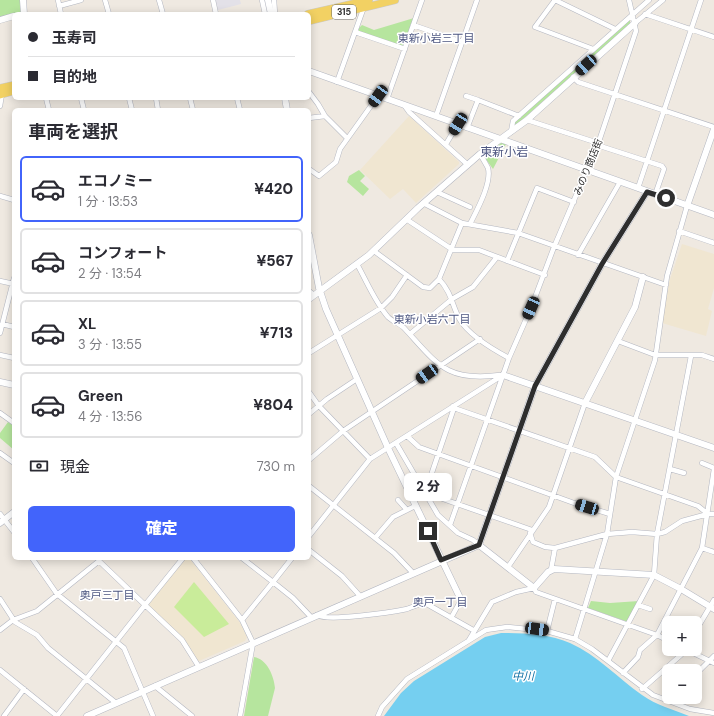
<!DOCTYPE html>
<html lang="ja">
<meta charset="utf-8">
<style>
:root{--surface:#fff;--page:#f2f2f3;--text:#2b2b33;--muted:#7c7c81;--line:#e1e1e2;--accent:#4264fb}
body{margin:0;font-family:"DM Sans","Noto Sans JP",sans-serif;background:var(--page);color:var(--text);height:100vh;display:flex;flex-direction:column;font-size:15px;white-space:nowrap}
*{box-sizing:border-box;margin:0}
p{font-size:13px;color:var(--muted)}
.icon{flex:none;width:22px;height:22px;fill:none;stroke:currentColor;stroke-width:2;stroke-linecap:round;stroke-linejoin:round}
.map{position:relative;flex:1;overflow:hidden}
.panel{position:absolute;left:12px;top:108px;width:299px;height:452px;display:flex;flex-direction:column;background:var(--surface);border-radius:6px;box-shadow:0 2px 10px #0003}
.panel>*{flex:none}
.top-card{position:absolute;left:12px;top:12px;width:299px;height:88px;border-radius:6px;box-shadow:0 2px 10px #0003;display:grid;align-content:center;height:88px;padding:0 16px;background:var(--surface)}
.buttons{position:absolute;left:662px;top:616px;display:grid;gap:8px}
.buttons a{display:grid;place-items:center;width:40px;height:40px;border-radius:6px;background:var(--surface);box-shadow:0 2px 10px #0003;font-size:20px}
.end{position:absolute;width:18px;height:18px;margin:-9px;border:5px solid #2e2e2e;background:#fff;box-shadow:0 0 0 2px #fff}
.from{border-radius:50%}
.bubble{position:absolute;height:28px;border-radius:6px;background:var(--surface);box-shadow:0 2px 10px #0003;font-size:13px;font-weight:800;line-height:28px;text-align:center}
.car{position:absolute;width:12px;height:24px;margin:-12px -6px;border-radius:5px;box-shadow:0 0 3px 1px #0007;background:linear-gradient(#222 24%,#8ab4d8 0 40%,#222 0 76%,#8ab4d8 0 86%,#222 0)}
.top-card b{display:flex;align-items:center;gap:14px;height:38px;font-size:15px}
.top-card b+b{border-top:1px solid var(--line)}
.top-card i{width:10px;height:10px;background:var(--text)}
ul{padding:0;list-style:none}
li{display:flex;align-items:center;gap:12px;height:66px;margin:0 8px 6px;padding:0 8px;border:2px solid var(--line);border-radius:6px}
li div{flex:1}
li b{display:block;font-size:15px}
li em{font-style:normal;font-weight:800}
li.on{border-color:var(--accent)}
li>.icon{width:36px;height:36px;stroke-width:1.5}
h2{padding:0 16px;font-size:18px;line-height:48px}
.pay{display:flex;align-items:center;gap:10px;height:44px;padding:0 16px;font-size:15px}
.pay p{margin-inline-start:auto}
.primary-button{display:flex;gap:8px;margin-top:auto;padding:8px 16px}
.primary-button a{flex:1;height:46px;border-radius:6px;background:var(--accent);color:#fff;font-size:16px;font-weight:800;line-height:46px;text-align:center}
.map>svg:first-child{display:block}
</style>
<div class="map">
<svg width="714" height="716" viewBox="0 0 714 716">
<rect width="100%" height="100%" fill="#efe9e1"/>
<path fill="#e3e1e8" d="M215,0H240L241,4L218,10Z"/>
<path fill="#f0e6d1" d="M409,116L459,162V164L416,203L403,189L390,199L360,170Z
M682,244L714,254V288L708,309L712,311L706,336L662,323L669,282Z
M185,559H190L241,624L247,637L245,641L199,661H197L183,640L149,606L150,602Z"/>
<path fill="#b6e59e" d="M0,0H22L23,13L14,14L0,19Z
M414,18L404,48L359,31L358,29L362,25L374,30Z
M630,19V24L514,127L515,121Z
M502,142L506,144L493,169L485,158Z
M359,170L365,176L360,181L369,189L363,196L347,182L349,176Z
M8,422L14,426V450L0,438V433Z
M591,601L610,603L639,601L628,622L588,608Z
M254,657C267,659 274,676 275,688L268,716H244Z"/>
<path fill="#c9ec9a" d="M194,582L229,624L204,637L174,607Z"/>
<path fill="#75cff0" d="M501,633C524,633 549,634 570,643C597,655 618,678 642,695C656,705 674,710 689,716H384L401,693L414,681L485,637Z"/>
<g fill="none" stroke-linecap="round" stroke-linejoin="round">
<g stroke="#b4b7c1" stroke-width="5.5">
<path id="street" d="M58,0L61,14
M105,0L109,14
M159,0L163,14
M213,0L216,14
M262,0L265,14
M274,0L275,14
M555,0L535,27L593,49
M555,0L615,29
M59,6L81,0
M645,14L714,37
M635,23L663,0
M413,25L462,42
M355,32L405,49
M573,77L578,82L714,127
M337,82L364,7
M309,92L318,104L325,116L309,118
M466,96L478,100
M46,98L49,110
M81,98L84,110
M129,98L132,110
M156,98L158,110
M190,98L193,110
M237,98L240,110
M387,99L422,0
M404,105L409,112L468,165
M0,106L2,94
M325,116L347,138
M436,116L477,0
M527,120L598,143
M467,128L478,100L519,116
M511,132L513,121L649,0
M446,144L458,124
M597,145L662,166L664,169L655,195
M309,169L319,176L336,162L340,149L378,96
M638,188L701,0
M437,192L470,207
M0,196L14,200
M423,203L462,223L518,233L666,285
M406,219L453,250H479L545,275
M470,224C477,210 492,183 488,168C486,164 483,159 480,154
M679,231L714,243
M374,251L423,287L430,288L439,279L462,223
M578,255L620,182
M507,261L537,188L574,202
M357,264C367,282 375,302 388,317C393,322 401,324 405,329C438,365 447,382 500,375
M439,279C452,293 452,306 460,320C469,335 494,350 509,358
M0,281L14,284
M309,291L314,295
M2,324L14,327
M0,333L14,278
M410,334L452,299L473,287L497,257
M618,341L655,355H702L714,359
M309,353L381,308L392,297L407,275
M0,355L14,358
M309,392L319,406L370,459
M453,406L454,408L426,490L423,492L532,530
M454,408L595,457L616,477L698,506L708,514H714
M0,413L14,423
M309,414L327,399L357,379
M407,436L419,447L574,503L610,514
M396,443L438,515L458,533L473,540L479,545
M0,453L14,463
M309,460L343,431L480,339
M702,463L714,468
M670,469L684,473
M309,486L394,553L413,573
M398,500L407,510
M0,514L14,532
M450,525L509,358L531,308L554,247L586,172L590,168L636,31L629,0
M530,533L533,542L545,547L555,548L551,570
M309,536L370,459L503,375
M375,538L393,517L415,506
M555,548L607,534L632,532L657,534L665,532L682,521L708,514
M702,548L714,552
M309,550L342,576L360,596
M32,558L57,594L124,648L153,716
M183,558L145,605L182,640L199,667
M193,558L242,620L253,643L240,716
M292,558L273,582L293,598L311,617
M508,567L549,507L585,403
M0,599L15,622L37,635L48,648L116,703
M638,605L650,609
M317,615C327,622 392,612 407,609C413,607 418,604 425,603L473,630
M451,618L461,600
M242,620L273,582L242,558
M0,630L13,620L37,611L99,561L145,605L57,716
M547,631L555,599
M695,632L714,600
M575,639L607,534L616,477L655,360L667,276L687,206
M469,640L492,602L516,592L534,588L536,592L657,635L669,641
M685,649L714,663
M608,661L654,575L657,534L691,356
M0,670L57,716
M623,673L638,657L640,650L657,635L702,548L714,469
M695,675L714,656
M155,686L192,716
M642,689L681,655L685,649
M4,716L24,689
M378,716L382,707L407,679L486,630L507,627L547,631L575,639L592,649L653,695L690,709L714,713"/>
</g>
<g stroke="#b4b7c1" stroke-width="7">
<path id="secondary" d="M23,0L24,14
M268,0L271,14
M0,20L14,16
M309,71L714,215
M285,98L287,110
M687,206L714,129
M309,235L319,288L326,309L388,448L463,604
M309,299L369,255L418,208L480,154L527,120L635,23
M503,375L714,448
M0,382L14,385
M585,403L635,307L643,277
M0,523L14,512
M479,545L534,588L548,572L554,569L654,575L681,589L714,609
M87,716L479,545L535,386L602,264L647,192"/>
</g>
<g stroke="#c9c9c9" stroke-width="8">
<path id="primary" d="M308,14L369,0
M309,21L395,0
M0,88L14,85
M0,95L14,91"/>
</g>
<use href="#street" stroke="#fff" stroke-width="4.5"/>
<use href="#secondary" stroke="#fff" stroke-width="6"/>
<use href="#primary" stroke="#f2d163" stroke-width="7"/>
</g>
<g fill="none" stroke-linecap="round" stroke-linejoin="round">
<path stroke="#2e2e2e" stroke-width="5" d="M428,531L441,560L479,545L535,386L602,264L647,192L666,198"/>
</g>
<g text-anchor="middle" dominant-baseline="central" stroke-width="3" stroke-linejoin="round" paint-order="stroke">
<rect fill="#fff" stroke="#6d6d6d" stroke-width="1" x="332" y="5" width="24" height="14" rx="3"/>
<g font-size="9" font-weight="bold" fill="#2e2e2e">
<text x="344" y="12">315</text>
</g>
<g font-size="10" fill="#2e2e2e" stroke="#fff">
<text transform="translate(588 167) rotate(-68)">みのり商店街</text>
</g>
<g font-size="11" fill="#4d5680" stroke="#fff">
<text x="436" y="38">東新小岩三丁目</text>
<text x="432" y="319">東新小岩六丁目</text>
<text x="107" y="595">奥戸三丁目</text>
<text x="440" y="602">奥戸一丁目</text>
</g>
<g font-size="11" font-style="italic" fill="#0d6fa3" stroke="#fff">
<text x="523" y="676">中川</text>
</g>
<g font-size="12" fill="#4d5680" stroke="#fff">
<text x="504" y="152">東新小岩</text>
</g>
</g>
</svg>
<div class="buttons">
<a>+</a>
<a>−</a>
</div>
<i class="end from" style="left:666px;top:198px"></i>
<i class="end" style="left:428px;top:531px"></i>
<div class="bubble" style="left:404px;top:473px;width:48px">2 分</div>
<i class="car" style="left:586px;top:65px;rotate:228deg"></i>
<i class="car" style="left:378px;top:96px;rotate:216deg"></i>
<i class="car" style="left:458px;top:124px;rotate:212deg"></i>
<i class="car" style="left:531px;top:308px;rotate:204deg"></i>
<i class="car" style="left:427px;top:374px;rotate:236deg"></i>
<i class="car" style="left:587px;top:507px;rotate:287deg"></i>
<i class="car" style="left:537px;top:629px;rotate:98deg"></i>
<div class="top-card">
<b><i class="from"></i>玉寿司</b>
<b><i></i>目的地</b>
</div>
<section class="panel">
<h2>車両を選択</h2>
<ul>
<li class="on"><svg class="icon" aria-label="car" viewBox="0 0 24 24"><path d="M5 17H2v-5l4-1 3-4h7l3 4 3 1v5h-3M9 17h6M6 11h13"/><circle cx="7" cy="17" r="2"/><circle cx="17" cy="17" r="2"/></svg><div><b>エコノミー</b><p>1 分 · 13:53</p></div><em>¥420</em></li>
<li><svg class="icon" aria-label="car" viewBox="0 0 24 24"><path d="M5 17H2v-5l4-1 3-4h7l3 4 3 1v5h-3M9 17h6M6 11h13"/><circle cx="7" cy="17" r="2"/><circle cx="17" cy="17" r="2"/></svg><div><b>コンフォート</b><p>2 分 · 13:54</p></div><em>¥567</em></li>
<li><svg class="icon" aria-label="car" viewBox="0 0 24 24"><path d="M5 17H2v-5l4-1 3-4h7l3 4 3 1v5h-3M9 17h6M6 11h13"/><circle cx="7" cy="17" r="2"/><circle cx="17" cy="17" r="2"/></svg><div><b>XL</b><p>3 分 · 13:55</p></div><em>¥713</em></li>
<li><svg class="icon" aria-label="car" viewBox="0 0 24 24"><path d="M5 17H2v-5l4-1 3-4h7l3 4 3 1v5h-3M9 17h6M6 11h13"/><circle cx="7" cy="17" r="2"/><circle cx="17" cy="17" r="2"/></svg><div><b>Green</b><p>4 分 · 13:56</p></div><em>¥804</em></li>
</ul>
<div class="pay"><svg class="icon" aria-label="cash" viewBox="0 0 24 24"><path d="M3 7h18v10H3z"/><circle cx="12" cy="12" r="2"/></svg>現金<p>730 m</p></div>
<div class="primary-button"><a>確定</a></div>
</section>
</div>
